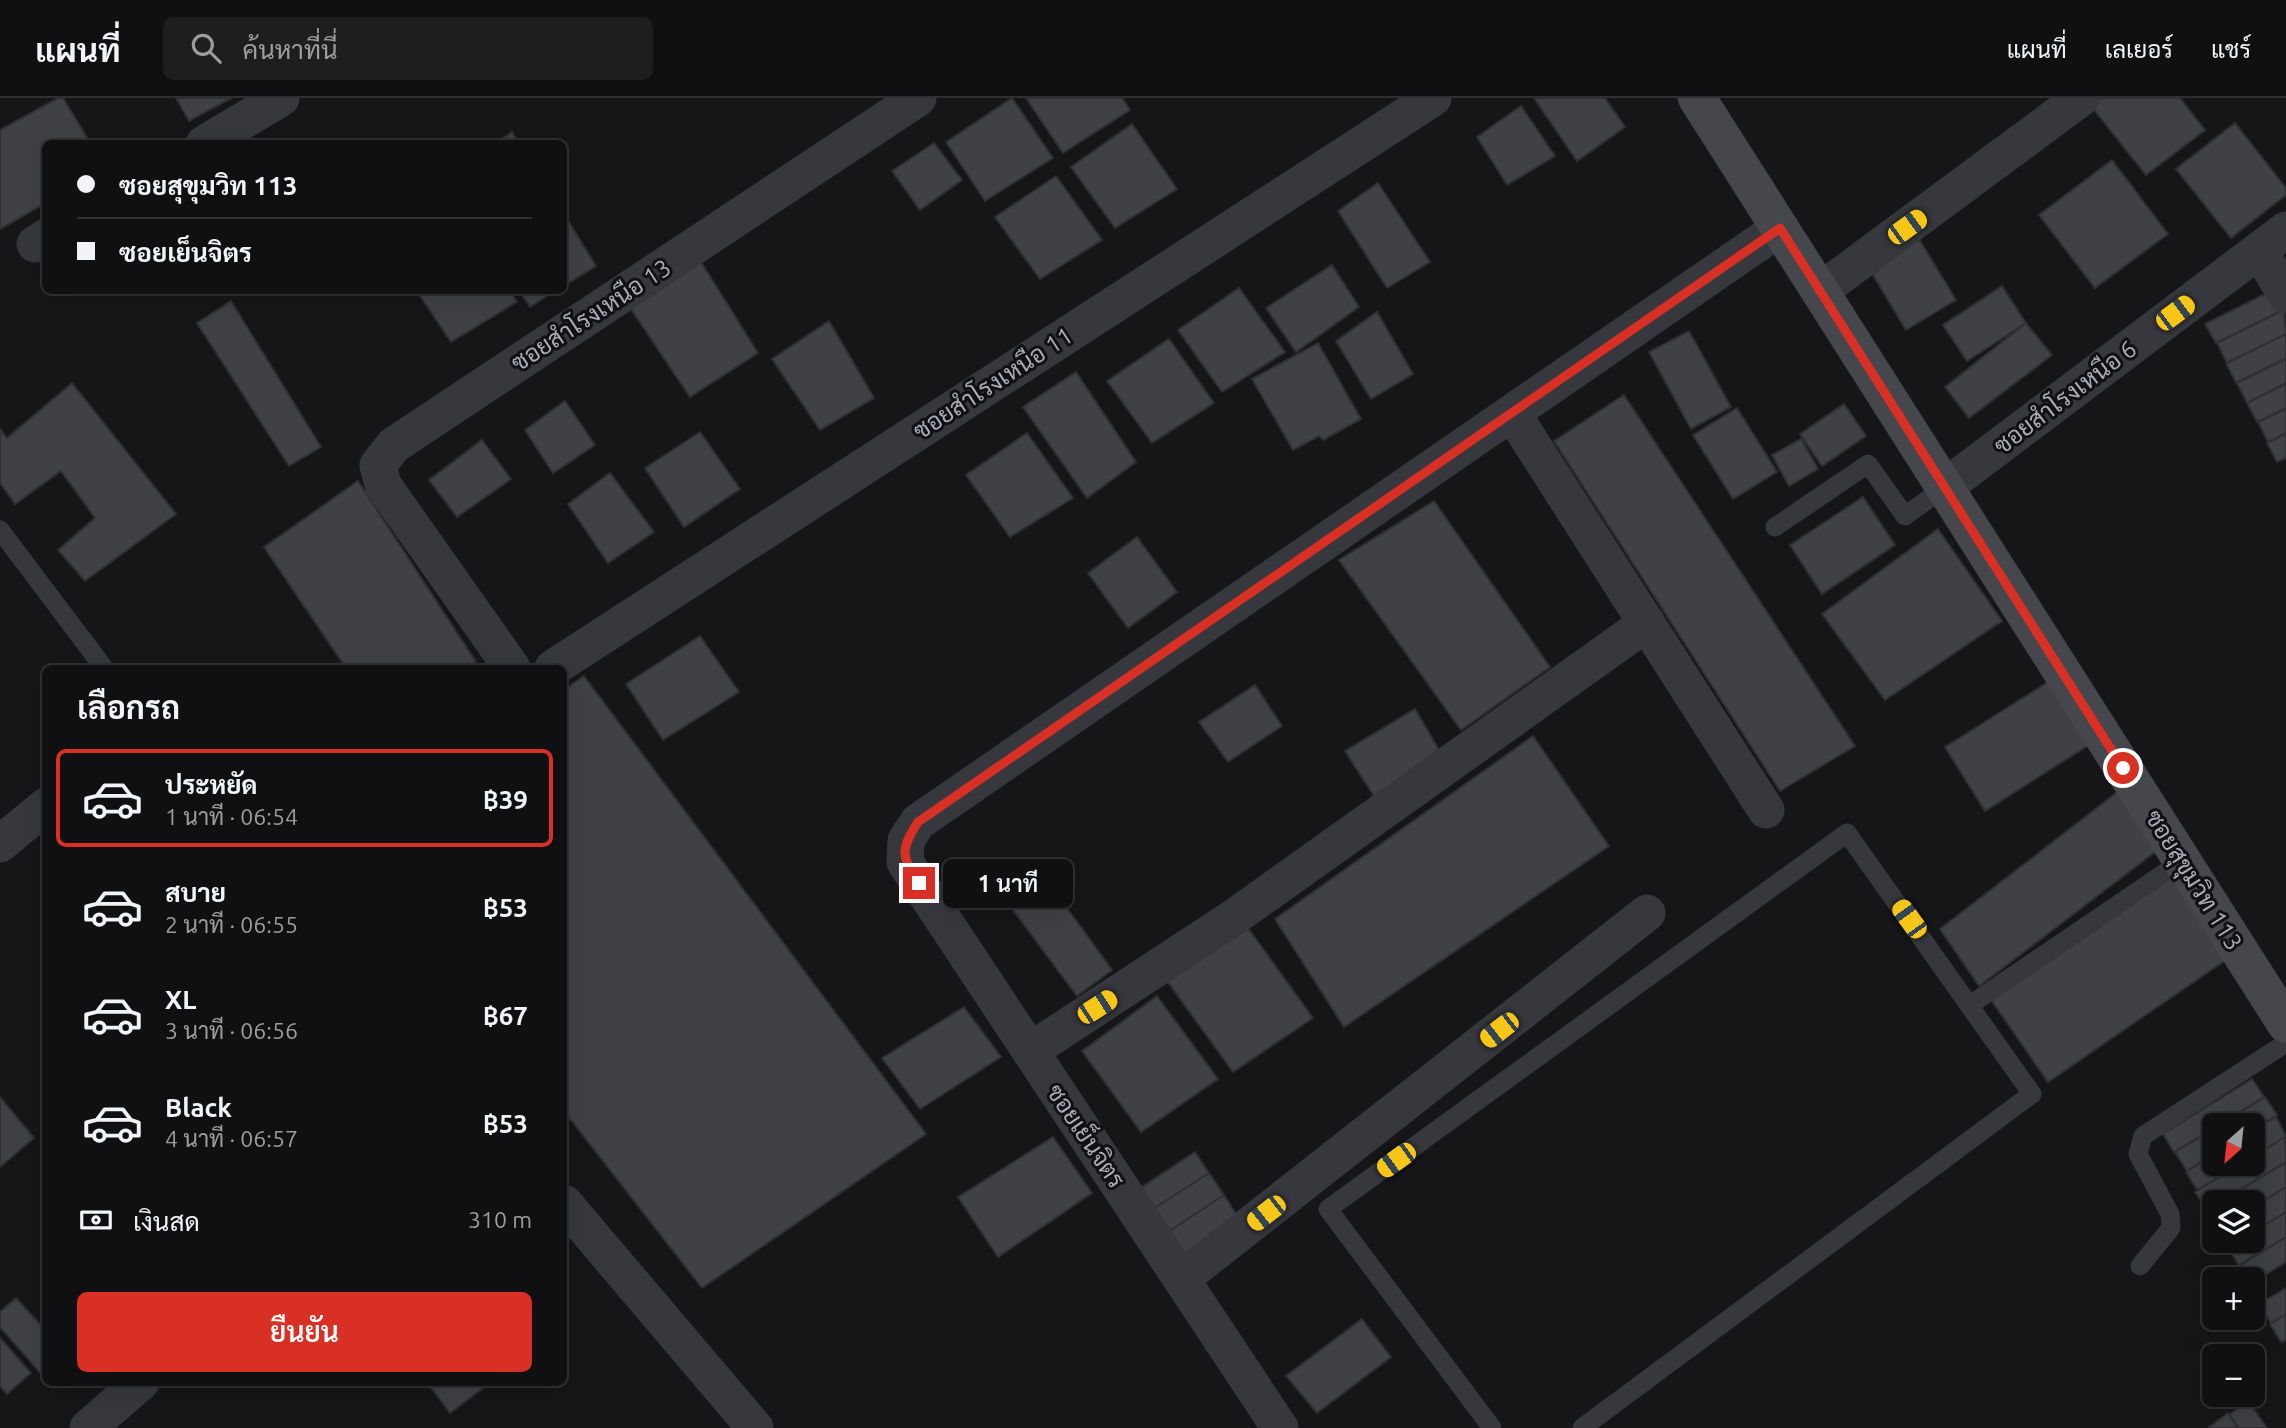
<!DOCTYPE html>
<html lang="th">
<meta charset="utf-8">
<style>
:root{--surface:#101012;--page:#1e1e20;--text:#f1f3f6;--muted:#9c9d9f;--line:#303032;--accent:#d93025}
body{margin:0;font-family:Ubuntu,Sarabun,sans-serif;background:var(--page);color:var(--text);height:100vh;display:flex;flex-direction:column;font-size:26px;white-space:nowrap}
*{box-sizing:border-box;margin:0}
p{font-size:23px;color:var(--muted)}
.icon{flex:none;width:38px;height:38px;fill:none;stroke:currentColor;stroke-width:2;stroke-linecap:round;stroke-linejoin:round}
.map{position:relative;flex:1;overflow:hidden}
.sheet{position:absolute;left:42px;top:567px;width:525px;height:721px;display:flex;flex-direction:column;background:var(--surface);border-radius:10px;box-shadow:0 7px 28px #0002,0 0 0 2px var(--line)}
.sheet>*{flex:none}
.banner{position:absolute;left:42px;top:42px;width:525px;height:154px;border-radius:10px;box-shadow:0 7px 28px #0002,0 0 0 2px var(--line);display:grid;align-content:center;height:154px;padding:0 35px;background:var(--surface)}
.needle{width:46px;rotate:207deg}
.fabs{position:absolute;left:2202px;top:1015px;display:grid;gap:14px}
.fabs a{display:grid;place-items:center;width:63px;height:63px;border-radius:10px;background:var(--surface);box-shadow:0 7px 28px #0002,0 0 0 2px var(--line);font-size:35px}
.end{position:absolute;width:32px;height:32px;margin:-16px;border:9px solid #d93025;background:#fff;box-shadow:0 0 0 4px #fff}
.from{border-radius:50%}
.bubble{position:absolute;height:49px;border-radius:10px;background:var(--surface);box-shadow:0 7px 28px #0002,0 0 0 2px var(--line);font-size:23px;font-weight:600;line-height:49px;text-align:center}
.car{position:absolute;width:21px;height:42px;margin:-21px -10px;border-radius:9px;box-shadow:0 0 5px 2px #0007;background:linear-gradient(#f5c518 24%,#345 0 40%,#f5c518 0 76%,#345 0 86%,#f5c518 0)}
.banner b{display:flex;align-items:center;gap:24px;height:66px;font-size:26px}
.banner b+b{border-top:2px solid var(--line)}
.banner i{width:18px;height:18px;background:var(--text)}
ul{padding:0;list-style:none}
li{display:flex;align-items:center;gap:21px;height:98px;margin:0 14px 10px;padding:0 21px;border:4px solid transparent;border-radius:10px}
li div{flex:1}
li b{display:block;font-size:26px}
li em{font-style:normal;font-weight:600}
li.on{border-color:var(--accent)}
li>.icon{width:63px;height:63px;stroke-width:1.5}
h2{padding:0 35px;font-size:32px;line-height:84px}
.pay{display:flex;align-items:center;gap:18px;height:77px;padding:0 35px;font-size:26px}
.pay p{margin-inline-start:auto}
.button{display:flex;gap:14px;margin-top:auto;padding:14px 35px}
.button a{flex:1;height:80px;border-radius:10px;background:var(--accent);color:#fff;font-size:28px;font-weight:600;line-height:80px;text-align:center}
header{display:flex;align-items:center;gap:42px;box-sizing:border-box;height:98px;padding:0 35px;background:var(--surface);border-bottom:2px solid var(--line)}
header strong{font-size:33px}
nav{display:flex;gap:38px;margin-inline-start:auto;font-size:24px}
.search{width:490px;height:63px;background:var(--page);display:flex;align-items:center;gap:18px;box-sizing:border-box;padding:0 24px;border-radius:10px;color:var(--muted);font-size:26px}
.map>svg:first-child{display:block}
</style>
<header>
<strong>แผนที่</strong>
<div class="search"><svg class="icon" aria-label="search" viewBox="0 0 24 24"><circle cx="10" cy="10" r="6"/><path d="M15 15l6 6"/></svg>ค้นหาที่นี่</div>
<nav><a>แผนที่</a><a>เลเยอร์</a><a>แชร์</a></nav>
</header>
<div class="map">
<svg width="2286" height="1330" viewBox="0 0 2286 1330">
<rect width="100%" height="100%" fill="#161618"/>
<path fill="#404145" stroke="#303034" stroke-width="2" d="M58,0H63L91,46H46V105L0,131V32Z
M176,0H231L189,23Z
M1012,0L1053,60L985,103L946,44Z
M1026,0H1122L1130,12L1063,55Z
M1534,0H1605L1625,29L1577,63Z
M2101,0H2180L2205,32L2146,77L2091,8Z
M1521,8L1555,58L1507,87L1477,39Z
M2235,25L2286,90V97L2231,140L2176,71Z
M1132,26L1177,91L1115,130L1071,69Z
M512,34L519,46H495Z
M934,45L962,82L920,112L892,73Z
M2112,62L2168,136L2095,190L2039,117Z
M1056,78L1102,142L1040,181L995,119Z
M1378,85L1430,164L1387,190L1338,113Z
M564,116L596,168L564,188Z
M1917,138L1956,202L1906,232L1867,167Z
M699,161L758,255L690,299L627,205Z
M1332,167L1359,209L1296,254L1266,210Z
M2002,188L2026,225L1967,263L1943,227Z
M1239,190L1285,254L1222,294L1178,232Z
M416,192H510L517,204L451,244Z
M519,192H556L530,209Z
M2273,192L2283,212L2216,245L2205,226Z
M231,203L321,349L289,368L197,225Z
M2284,212L2286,236L2227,265L2217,245Z
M1377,214L1413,276L1371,301L1336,243Z
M829,223L874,300L820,332L772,261Z
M2026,225L2052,257L1969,320L1945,289Z
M1689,233L1731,309L1691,331L1649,254Z
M2286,236V260L2236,285L2226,265Z
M1169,241L1214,305L1152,345L1107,283Z
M1318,245L1361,321L1323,342L1319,338L1293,352L1252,281Z
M2286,261V285L2247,305L2237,285Z
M1076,274L1136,364L1087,400L1023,309Z
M72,285L176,416L85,483L58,452L95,420L61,373L15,406L0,385V331L7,340Z
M2286,286V310L2257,324L2247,305Z
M1624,297L1855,648L1780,693L1554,343Z
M565,303L595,347L553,375L525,332Z
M1844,306L1866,338L1822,368L1800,336Z
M1737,310L1777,374L1733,401L1693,337Z
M2286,311V335L2268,344L2258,324Z
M700,334L740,391L684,429L645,370Z
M1027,335L1073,400L1010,439L966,377Z
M2286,336V360L2277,364L2267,345Z
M1801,341L1818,371L1789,388L1772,357Z
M482,342L511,381L457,419L429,382Z
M610,375L654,434L608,465L568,406Z
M358,383L476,564L465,570H346L264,449Z
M1863,399L1895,447L1822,496L1790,447Z
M1434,403L1550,569L1461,632L1339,462Z
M1938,431L2002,523L1885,602L1822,516Z
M1137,439L1177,494L1128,530L1088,475Z
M700,538L739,594L663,642L626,586Z
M584,578L926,1036L702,1190L564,1013V592Z
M2048,584L2089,647L1985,713L1945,649Z
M1255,587L1282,628L1228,664L1199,624Z
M1415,611L1442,657L1374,698L1345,653Z
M1533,638L1609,748L1344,929L1275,821Z
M2124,689L2163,748L1979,888L1940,831Z
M2178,772L2236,855L2048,984L1991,902Z
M1049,785L1112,872L1077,898L1013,812Z
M1248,830L1313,920L1233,974L1167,883Z
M1157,898L1218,981L1141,1034L1082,953Z
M964,909L1001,959L920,1011L882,960Z
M2252,981L2264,999L2218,1027H2214V1030L2174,1054L2163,1036Z
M0,999L34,1040L0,1069Z
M2265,999L2277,1017L2252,1032V1027H2220Z
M2276,1019L2286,1038L2252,1059V1033Z
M2214,1031V1056L2187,1073L2175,1054Z
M1053,1039L1092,1095L998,1159L958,1099Z
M2285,1039L2286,1064L2219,1104H2214V1108L2207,1112L2195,1094L2241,1066H2252V1059Z
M1195,1054L1209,1075L1150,1113L1136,1093Z
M2214,1057V1066H2241L2197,1092L2186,1074Z
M2286,1064V1089L2252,1110V1104H2220Z
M1209,1075L1224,1097L1165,1136L1150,1113Z
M2286,1089V1114L2252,1135V1110Z
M1224,1097L1239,1121L1181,1159L1165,1136Z
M2286,1114V1139L2239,1168L2228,1149L2239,1143H2252V1135Z
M2286,1139V1164L2252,1185V1181H2248L2239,1167Z
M2286,1190V1216L2271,1225L2259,1206Z
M16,1200L46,1233V1274L42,1277L0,1229V1214Z
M2286,1216V1242L2281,1244L2270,1226Z
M1362,1221L1391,1259L1317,1315L1286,1278Z
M0,1240L31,1275L7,1296L0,1288Z
M427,1284H491L450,1315Z
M2248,1303L2267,1330H2238L2229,1317Z
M2228,1315L2239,1330H2210L2209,1329Z"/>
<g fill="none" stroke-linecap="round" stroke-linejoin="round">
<path stroke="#37383d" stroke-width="19" d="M1775,429L1868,366L1905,418L1945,389
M0,432L104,570
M1970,907L2182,763
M2140,1168L2171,1130L2170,1116L2138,1056L2143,1038L2286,945
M1492,1330L1328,1111L1847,735L2032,996L1582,1330"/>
<path stroke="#37383d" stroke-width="37" d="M204,46L281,0
M35,146L46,139
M2259,152L2286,197
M1820,193L2081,0
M1512,315L1766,712
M1945,389L2286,132
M512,570L383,387L378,367L394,347L918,0
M553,570L1433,0
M0,746L46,708
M1030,953L1230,822L1647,525
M564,1105L755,1330
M1181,1181L1647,815
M88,1330L141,1284
M1280,1330L905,764L906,742L918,724L1780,130"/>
<path stroke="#45474d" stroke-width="38" d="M1697,0L2286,926"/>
</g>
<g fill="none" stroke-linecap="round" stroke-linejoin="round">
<path stroke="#d93025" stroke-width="9" d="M919,785C901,758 900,752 918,724L1780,130L2123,670"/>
</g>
<g text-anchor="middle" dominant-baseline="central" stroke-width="6" stroke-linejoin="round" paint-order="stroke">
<g font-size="24" fill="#a8adb8" stroke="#111113">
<text transform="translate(591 217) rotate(-33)">ซอยสำโรงเหนือ 13</text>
<text transform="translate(993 285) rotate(-33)">ซอยสำโรงเหนือ 11</text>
<text transform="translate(2065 299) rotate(-37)">ซอยสำโรงเหนือ 6</text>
<text transform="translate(2194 782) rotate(58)">ซอยสุขุมวิท 113</text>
<text transform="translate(1086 1038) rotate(56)">ซอยเย็นจิตร</text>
</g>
</g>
</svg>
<div class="fabs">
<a><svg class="needle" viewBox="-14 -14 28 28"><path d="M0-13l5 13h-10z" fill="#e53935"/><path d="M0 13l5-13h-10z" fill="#9c9d9f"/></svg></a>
<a><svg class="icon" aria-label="layers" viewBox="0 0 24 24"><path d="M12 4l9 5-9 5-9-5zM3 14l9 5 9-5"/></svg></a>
<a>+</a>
<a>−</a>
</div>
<i class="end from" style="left:2123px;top:670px"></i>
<i class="end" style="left:919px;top:785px"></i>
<div class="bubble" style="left:943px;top:761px;width:130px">1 นาที</div>
<i class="car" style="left:1907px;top:129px;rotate:54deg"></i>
<i class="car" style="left:2175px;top:215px;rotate:53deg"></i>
<i class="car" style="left:1909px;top:821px;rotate:324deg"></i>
<i class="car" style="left:1097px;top:909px;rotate:57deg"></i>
<i class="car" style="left:1499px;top:932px;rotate:232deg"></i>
<i class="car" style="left:1396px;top:1062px;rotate:234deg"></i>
<i class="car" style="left:1266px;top:1115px;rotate:232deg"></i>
<div class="banner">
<b><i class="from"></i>ซอยสุขุมวิท 113</b>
<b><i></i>ซอยเย็นจิตร</b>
</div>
<section class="sheet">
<h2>เลือกรถ</h2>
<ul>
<li class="on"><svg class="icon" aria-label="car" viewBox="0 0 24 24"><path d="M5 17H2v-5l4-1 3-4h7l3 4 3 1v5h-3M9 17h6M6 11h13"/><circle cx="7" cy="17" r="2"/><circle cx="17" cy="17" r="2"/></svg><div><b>ประหยัด</b><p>1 นาที · 06:54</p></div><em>฿39</em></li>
<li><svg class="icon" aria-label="car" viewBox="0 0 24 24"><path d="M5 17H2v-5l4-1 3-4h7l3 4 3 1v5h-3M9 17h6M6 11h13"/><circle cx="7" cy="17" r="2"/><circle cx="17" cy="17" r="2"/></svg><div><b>สบาย</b><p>2 นาที · 06:55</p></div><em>฿53</em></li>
<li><svg class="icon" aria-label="car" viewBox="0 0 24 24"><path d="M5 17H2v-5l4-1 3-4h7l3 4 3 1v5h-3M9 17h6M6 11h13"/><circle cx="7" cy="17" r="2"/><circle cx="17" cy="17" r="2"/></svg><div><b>XL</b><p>3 นาที · 06:56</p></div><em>฿67</em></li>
<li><svg class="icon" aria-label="car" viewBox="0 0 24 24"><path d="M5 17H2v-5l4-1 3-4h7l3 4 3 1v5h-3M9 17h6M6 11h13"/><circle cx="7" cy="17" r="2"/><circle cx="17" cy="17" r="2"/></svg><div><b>Black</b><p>4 นาที · 06:57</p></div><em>฿53</em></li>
</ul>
<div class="pay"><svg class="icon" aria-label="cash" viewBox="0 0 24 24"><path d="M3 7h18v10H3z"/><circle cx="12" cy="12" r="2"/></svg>เงินสด<p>310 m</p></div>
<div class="button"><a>ยืนยัน</a></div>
</section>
</div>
